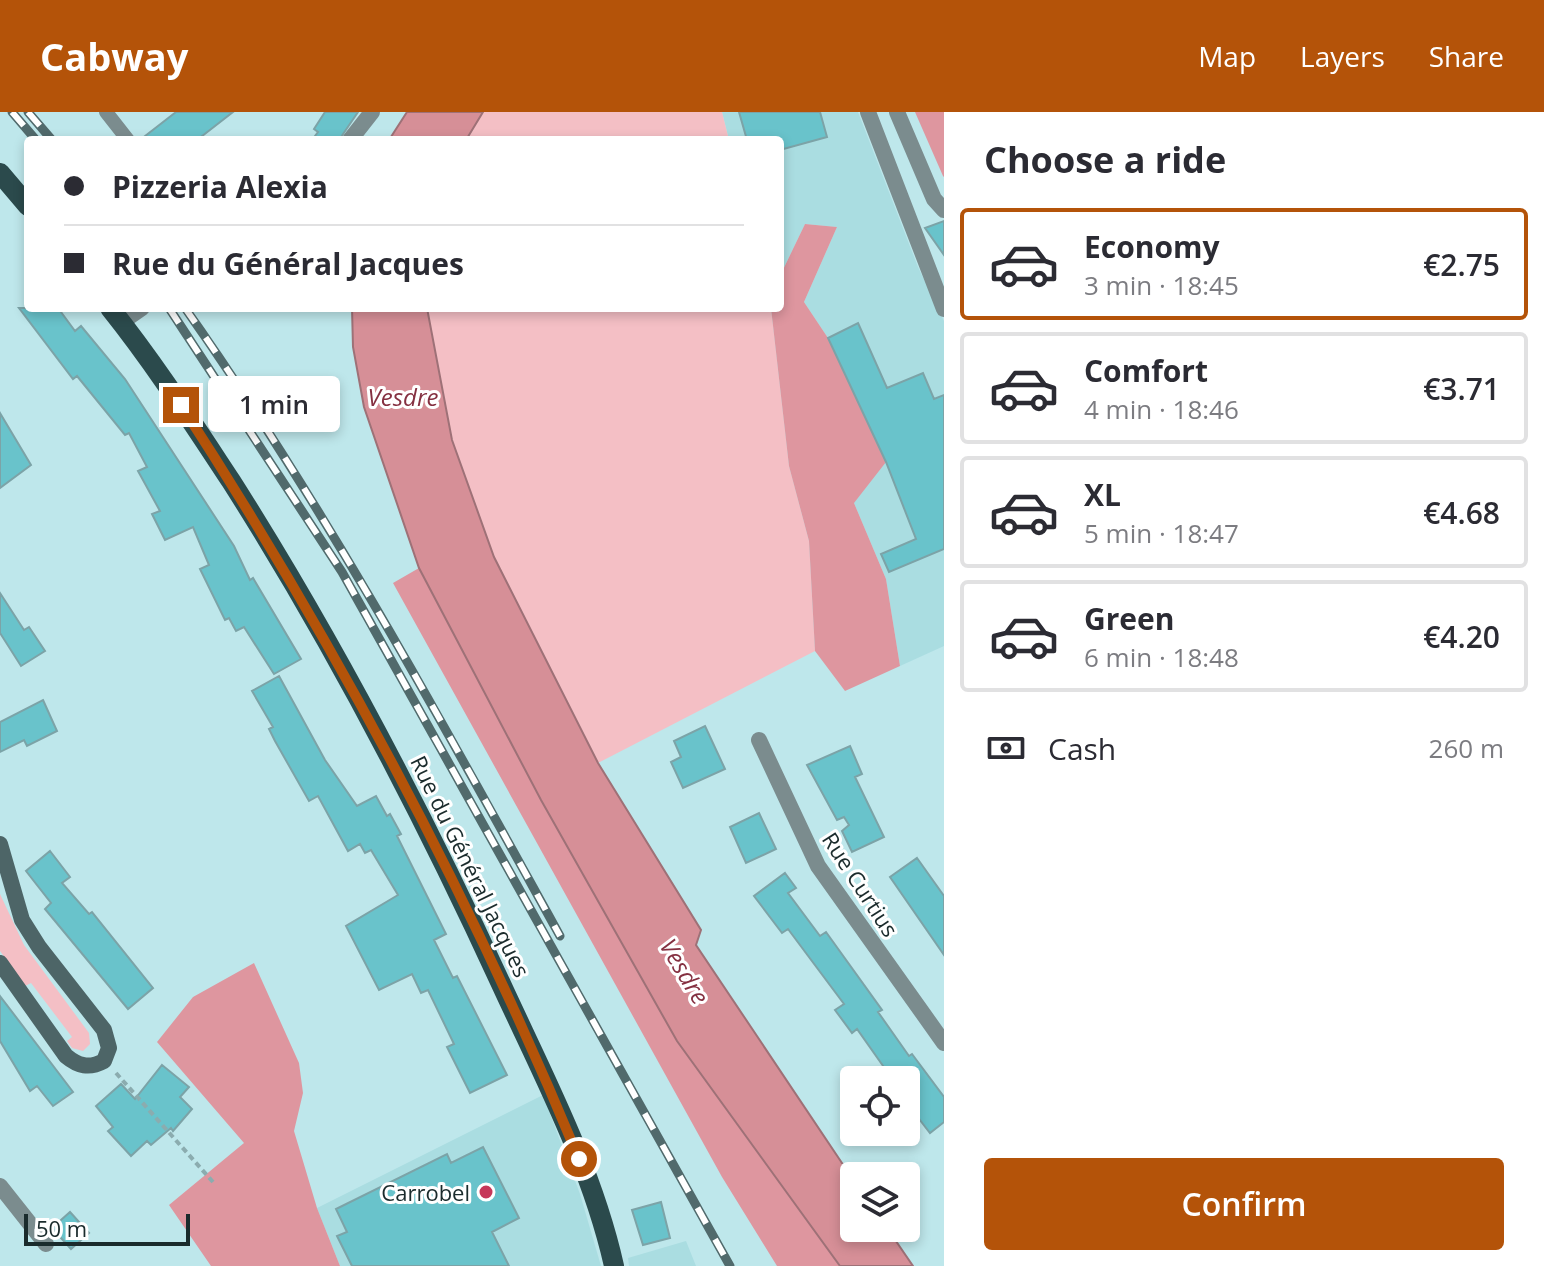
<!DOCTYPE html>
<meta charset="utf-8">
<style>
:root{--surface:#fff;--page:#f2f2f3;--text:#2b2b33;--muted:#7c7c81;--line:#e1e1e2;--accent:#b45309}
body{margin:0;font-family:"Open Sans",sans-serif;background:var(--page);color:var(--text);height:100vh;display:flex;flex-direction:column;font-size:30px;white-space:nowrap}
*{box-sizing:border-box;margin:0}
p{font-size:26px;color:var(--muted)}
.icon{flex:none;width:44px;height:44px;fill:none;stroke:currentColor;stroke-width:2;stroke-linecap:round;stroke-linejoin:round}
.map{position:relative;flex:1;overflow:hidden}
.drawer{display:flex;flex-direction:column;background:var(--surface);width:600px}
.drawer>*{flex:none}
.banner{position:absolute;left:24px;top:24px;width:760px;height:176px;border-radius:8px;box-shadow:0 4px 12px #0003;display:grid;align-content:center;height:176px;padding:0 40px;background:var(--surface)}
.buttons{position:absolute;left:840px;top:954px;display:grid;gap:16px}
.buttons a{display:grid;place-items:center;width:80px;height:80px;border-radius:8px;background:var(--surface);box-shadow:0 4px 12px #0003;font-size:40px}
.scale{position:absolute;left:24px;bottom:20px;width:166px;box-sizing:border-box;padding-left:8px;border:4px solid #1a2b2c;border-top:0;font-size:22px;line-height:28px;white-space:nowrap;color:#1a2b2c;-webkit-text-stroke:6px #fff;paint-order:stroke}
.end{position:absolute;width:36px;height:36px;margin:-18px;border:10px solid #b45309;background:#fff;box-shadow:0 0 0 4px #fff}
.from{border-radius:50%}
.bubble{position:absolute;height:56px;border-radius:8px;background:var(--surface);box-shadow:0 4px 12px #0003;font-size:26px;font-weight:600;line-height:56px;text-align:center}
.banner b{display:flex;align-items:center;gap:28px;height:76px;font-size:30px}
.banner b+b{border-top:2px solid var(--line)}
.banner i{width:20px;height:20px;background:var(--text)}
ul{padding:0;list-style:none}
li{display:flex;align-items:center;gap:24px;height:112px;margin:0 16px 12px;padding:0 24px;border:4px solid var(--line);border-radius:8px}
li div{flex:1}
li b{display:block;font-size:30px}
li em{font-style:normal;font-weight:600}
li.selected{border-color:var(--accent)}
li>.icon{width:72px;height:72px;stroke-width:1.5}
h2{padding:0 40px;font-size:36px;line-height:96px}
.pay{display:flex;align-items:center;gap:20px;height:88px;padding:0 40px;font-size:30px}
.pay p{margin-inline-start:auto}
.action{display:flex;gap:16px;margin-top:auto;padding:16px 40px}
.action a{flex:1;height:92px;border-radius:8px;background:var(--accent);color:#fff;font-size:32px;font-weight:600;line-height:92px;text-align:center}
header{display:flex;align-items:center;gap:48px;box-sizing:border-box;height:112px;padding:0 40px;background:var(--accent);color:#fff}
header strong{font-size:38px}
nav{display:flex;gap:44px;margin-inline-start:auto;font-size:28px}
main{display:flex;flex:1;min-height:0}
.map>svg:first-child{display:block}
</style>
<header>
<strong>Cabway</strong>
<nav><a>Map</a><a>Layers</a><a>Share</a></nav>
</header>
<main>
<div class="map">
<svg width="944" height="1154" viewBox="0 0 944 1154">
<rect width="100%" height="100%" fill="#bee7eb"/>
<path fill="#aadde1" d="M722,0H858L918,155L944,209V534L900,554L886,467L854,391L828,226L804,190L837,115L805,112L780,164V28H729Z
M543,983L580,1082L601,1154H340L317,1096Z
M686,1129L696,1154H629L628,1146Z"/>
<path fill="#f4bfc5" d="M483,0H722L729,28H466Z
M427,196H771L789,354L809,429L815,539L598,651L494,445L452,328Z
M0,782L24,833L89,921L90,932L83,939L72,936L67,929L72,925L31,871L25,874L0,839Z"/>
<path fill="#de969f" d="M915,0H944V65L943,64Z
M805,112L837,115L804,190L828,226L886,350L854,391L886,467L900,554L845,579L815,539L809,429L789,354L771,196H780V164Z
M419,456L541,688L677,929L840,1154H777L722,1065L393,471Z
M254,851L299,951L303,981L294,1019L317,1096L340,1154H211L169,1093L244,1031L157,930L193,885Z"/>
<path fill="#d68f97" stroke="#9e7177" stroke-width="2" d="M407,0H483L466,28H389Z
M352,196H427L452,328L494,445L598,651L701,818L696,833L854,1069V1116H887L913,1154H840L677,929L541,688L419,456L364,295L353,235Z"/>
<path fill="#69c3cb" stroke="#7ca3a7" stroke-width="2" d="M176,0H233L197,28H140Z
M325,0H358L339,28H312L318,20L314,17Z
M739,0H820L827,25L780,38V28H747Z
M944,109V143L925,116Z
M19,196H58L75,219L81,214L125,267L234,434L250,468L253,466L301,547L274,562L244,515L236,519L229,506L225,508L200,457L209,453L193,415L165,428L152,402L160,399L138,359L147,355L129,321L125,323L77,264L73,267Z
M858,211L887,276L923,261L934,287L944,283V437L889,460L881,442L916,427L886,350L828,226Z
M0,301L31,353L0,376Z
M0,481L24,518L29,515L45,539L21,554L0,521Z
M279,564L325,648L357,694L376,684L387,704L390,702L401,722L397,724L446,822L434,828L453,866L457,864L507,963L470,981L447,935L454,932L428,878L421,881L412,862L379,878L346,814L398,783L371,738L365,741L360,732L348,739L318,684L309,689L275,629L269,617L273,615L252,579Z
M43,588L57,619L27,634L24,628L0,640V610Z
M705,614L725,657L683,676L671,650L681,645L674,629Z
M850,634L862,662L855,665L884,725L852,740L842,719L849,713L844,705L837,708L807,653Z
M759,701L776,737L746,751L730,715Z
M50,739L70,765L62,771L89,802L92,800L153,876L128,897L45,797L51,791L26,759Z
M917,746L944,784V843L890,765Z
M785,761L796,776L788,781L820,824L826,820L882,898L878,900L909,944L912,942L944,985V1010L930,1021L906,990V968H893L857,917L852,921L835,898L844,892L788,817L782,821L754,784Z
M0,884L73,980L53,994L37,974L30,979L0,929Z
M162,953L189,975L180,985L192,997L173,1019L171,1016L151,1033L147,1029L131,1044L108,1019L113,1015L96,994L121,972L135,987Z
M483,1035L519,1106L492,1120L509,1154H352L337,1124L347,1120L336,1097L447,1042L451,1051Z
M661,1090L670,1126L643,1133L632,1098Z
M70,1100L89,1121L71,1137L52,1116Z"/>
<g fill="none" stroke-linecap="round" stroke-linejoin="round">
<path stroke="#8bacaf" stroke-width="4" stroke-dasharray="6 4" stroke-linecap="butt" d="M116,961L213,1070"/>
<path stroke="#7b8c8e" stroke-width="14" d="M106,0L128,28"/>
<path stroke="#7b8c8e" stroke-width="16" d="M868,0L944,197
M897,0L934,87L944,98
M350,28L372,0
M122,210L142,196
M759,628L818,754L944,931
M0,1074L46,1132"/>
<path stroke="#4d6567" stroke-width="16" d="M0,732L22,808L39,835L104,918L109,936L104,949C89,957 78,954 66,944L0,851"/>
<path stroke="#2b4a4c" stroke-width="20" d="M0,61L28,94
M110,196C154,251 192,310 231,369C334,531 422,700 502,874C544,965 592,1056 614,1154"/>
<g stroke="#516a6c" stroke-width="9">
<path id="rail" d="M12,0L36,28
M28,0L52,28
M169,196L342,460L730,1154
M185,196C326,396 442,610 560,824"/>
</g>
<use href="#rail" stroke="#fff" stroke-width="6" stroke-dasharray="18" stroke-linecap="butt"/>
</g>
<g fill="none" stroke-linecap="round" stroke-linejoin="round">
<path stroke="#b45309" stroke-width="10" d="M181,293C336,532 470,783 579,1047"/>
</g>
<circle fill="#c63759" stroke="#fff" stroke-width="3" cx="486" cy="1080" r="8"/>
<g text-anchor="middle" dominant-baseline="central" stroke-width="6" stroke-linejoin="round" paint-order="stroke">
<g font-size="22" fill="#1a2b2c" stroke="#fff">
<text transform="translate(471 754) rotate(64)">Rue du Général Jacques</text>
<text transform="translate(861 772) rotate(57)">Rue Curtius</text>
</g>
<g font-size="22" fill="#1a2b2c" stroke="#fff" text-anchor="end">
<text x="470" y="1080">Carrobel</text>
</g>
<g font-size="24" font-style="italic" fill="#853041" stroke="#fff">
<text x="403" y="284">Vesdre</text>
<text transform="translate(685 859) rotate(59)">Vesdre</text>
</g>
</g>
</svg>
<div class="buttons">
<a><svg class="icon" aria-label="locate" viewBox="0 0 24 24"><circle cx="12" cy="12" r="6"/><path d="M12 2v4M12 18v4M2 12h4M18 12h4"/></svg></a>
<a><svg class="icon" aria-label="layers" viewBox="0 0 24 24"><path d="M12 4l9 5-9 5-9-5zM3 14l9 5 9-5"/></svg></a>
</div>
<div class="scale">50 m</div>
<i class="end from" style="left:579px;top:1047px"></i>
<i class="end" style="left:181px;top:293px"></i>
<div class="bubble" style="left:208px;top:264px;width:132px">1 min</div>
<div class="banner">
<b><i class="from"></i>Pizzeria Alexia</b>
<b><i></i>Rue du Général Jacques</b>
</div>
</div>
<section class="drawer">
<h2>Choose a ride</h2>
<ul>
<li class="selected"><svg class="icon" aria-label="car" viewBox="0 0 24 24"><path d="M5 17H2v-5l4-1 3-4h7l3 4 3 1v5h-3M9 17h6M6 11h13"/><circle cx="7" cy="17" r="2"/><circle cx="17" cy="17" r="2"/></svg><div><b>Economy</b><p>3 min · 18:45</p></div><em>€2.75</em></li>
<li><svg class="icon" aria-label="car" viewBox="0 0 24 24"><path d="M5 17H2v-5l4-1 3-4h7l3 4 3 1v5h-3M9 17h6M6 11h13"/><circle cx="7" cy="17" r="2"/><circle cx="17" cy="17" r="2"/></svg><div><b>Comfort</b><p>4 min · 18:46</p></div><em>€3.71</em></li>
<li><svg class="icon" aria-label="car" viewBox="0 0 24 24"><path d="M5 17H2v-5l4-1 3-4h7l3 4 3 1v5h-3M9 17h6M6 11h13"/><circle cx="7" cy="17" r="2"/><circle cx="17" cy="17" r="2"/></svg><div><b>XL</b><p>5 min · 18:47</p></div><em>€4.68</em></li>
<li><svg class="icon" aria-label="car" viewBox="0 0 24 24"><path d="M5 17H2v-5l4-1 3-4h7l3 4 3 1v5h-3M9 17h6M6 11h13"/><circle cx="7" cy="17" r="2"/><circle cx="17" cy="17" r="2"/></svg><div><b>Green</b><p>6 min · 18:48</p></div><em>€4.20</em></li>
</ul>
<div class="pay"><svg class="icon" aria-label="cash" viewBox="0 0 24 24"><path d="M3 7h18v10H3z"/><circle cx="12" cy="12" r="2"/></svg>Cash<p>260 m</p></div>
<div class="action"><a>Confirm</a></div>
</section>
</main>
